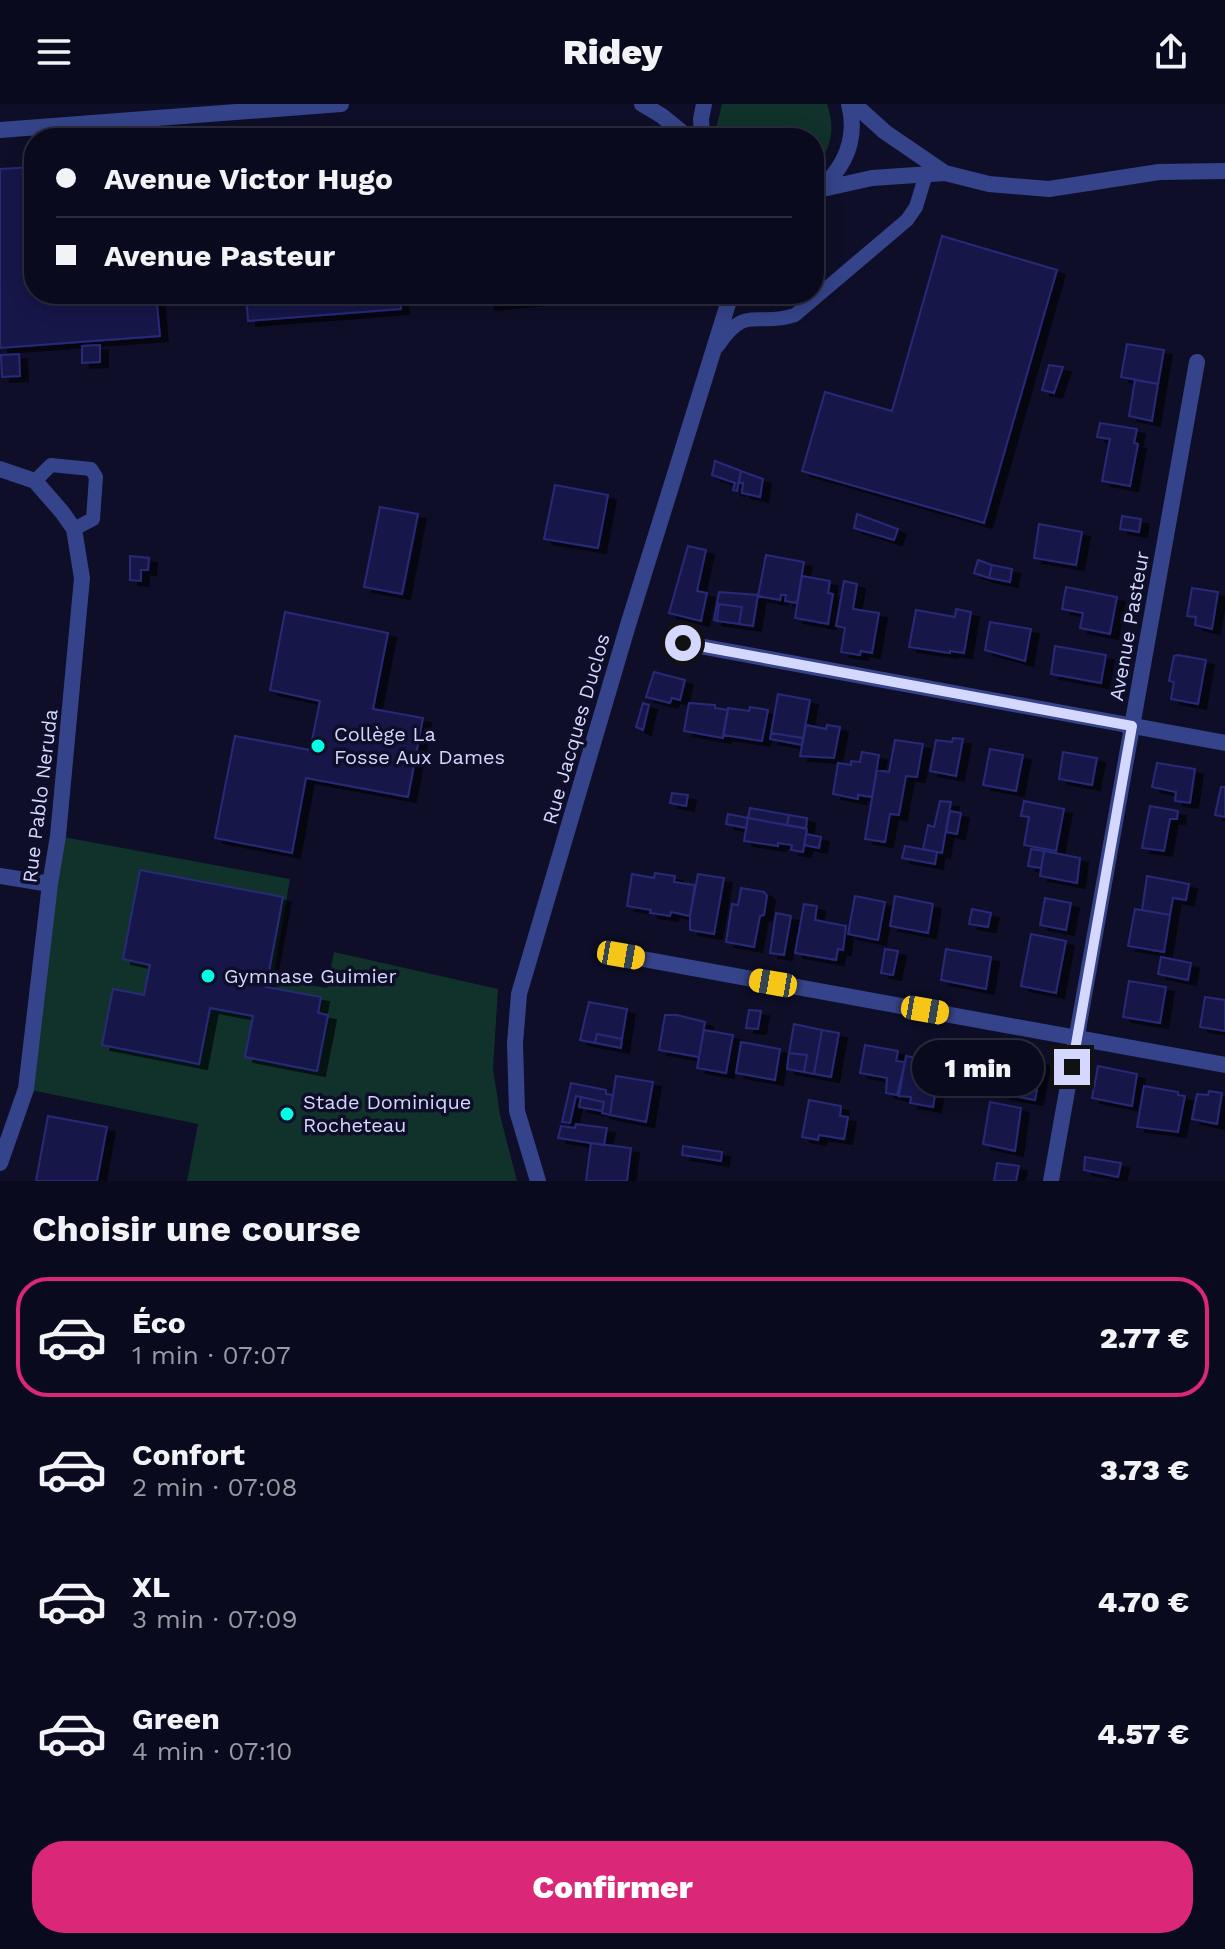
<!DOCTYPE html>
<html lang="fr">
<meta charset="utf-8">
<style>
:root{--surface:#0a0a1e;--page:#131327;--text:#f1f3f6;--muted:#999aa4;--line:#2a2b3c;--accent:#db2777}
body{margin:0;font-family:"Work Sans",sans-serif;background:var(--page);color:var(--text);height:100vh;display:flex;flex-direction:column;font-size:30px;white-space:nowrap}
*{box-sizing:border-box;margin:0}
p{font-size:26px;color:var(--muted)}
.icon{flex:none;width:44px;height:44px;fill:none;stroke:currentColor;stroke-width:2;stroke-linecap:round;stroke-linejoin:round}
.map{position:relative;height:1077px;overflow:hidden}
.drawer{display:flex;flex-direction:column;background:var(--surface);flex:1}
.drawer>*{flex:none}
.top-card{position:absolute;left:24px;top:24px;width:800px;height:176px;border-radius:32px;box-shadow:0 4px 20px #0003,0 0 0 2px var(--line);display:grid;align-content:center;height:176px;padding:0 32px;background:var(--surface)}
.end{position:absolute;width:36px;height:36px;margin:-18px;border:10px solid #d4d8ff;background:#111;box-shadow:0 0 0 4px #111}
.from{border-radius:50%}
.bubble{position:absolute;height:56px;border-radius:28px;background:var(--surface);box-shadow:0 4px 20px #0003,0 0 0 2px var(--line);font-size:26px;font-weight:800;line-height:56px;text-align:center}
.car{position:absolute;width:24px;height:48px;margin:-24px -12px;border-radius:10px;box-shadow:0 0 6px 2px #0007;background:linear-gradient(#f5c518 24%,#345 0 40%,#f5c518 0 76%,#345 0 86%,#f5c518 0)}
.top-card b{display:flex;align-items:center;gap:28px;height:76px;font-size:30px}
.top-card b+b{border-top:2px solid var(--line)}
.top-card i{width:20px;height:20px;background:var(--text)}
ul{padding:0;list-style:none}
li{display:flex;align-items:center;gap:24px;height:120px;margin:0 16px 12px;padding:0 16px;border:4px solid transparent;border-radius:32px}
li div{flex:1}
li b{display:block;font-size:30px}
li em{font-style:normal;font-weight:800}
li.selected{border-color:var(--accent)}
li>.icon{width:72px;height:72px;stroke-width:1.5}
h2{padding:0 32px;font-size:36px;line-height:96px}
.cta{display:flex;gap:16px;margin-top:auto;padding:16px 32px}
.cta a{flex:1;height:92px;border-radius:32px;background:var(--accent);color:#fff;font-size:32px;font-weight:800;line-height:92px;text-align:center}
header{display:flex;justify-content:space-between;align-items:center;height:104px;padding:0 32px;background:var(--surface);font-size:36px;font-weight:800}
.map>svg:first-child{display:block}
</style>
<header><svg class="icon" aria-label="menu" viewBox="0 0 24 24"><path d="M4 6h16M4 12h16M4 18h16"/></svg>Ridey<svg class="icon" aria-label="share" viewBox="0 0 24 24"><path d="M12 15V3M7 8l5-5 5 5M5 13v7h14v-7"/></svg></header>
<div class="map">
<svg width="1225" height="1077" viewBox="0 0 1225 1077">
<defs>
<filter id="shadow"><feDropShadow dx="8" dy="5" stdDeviation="0" flood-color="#0009"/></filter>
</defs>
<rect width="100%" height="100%" fill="#0e0e28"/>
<path fill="#10322a" d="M722,0H827C836,25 831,46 814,66V34H718L716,25Z
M58,732L290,775L273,875L327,884L334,848L498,885L493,964L500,1011L517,1077H187L198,1020L26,985Z"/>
<path fill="#18184a" stroke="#282978" stroke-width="2" filter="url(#shadow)" d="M286,25L287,34H266V27Z
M509,26V34H451L450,31Z
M610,26L611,34H578V30Z
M34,63V190H156L160,232L0,244V65Z
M942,132L1057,166L984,419L802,367L825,288L892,307Z
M246,190H400L401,205L248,217Z
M486,190H601L487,201Z
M1127,240L1164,246L1158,280L1121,273Z
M100,241V258L82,259V242Z
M19,250L20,272L2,273L1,251Z
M1049,261L1063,263L1054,289L1042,286Z
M1135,276L1158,280L1152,317L1129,312Z
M1100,319L1137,325L1134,339L1138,340L1130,382L1102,377L1110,335L1097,333Z
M715,357L741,367L737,387L733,386L735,379L712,371Z
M741,367L763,375L760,393L742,389L743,379H739Z
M555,381L608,391L598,444L544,435Z
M380,403L418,410L402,490L364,483Z
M857,410L898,425L894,436L854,424Z
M1122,412L1141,415L1139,428L1120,425Z
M1039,420L1082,428L1076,461L1034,454Z
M688,442L706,446L697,487L707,489L701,517L669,509Z
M766,451L804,458L797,499L785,497L786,491H781L780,496L758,492Z
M130,452L149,454L148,466H141V477L130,476Z
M978,456L992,461L989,474L974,469Z
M992,461L1012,465L1010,478L989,474Z
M802,472L830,477L828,489L833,490L828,520L795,514Z
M844,477L857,480L853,505L879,509L872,549L861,547L860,551L841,548L845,524L836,522Z
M1066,483L1117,493L1110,530L1080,524L1083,509L1062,505Z
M1192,484L1218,488L1212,525L1195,521L1196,513L1187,512Z
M719,488L758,491L753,522L739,520L742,503L719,500L717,517L714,516Z
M719,500L742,503L739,520L717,517Z
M956,505L971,508L964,549L950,547V549L909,543L916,506L955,513Z
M285,508L388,529L373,605L423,614L408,693L306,674L292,749L215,734L235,632L310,646L320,597L270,586Z
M990,518L1031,525L1025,557L985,546Z
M1055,542L1106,551L1101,579L1051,570Z
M1178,551L1206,556L1198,600L1171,595L1174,578L1169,577L1174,552Z
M654,568L685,576L680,596L672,594L670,599L646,593Z
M778,590L810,596L803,634L771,629Z
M643,599L649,601L643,626L636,623Z
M689,599L715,601V604L728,606L723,634L684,627Z
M750,603L768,606L762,637L723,631L728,604L749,607Z
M806,621L826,625L827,621L840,623L834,654L800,652Z
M771,629L803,634L802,641L770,635Z
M953,634L963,635L956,672L930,667L936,636L952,638Z
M895,636L923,640L917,673L906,672L899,711L890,710L885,738L865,735L877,666L889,668Z
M990,645L1023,651L1016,687L983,681Z
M862,648L879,651L872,693L858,691V695L833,690L838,659L851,661V657L860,658Z
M1063,648L1097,654L1092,681L1059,675Z
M1157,659L1195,665L1190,699L1175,697L1176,688L1152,683Z
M1221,683H1225V713L1215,711Z
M672,689L688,691L686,702L670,699Z
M940,697L951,698L942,749L923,745L928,721L934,723Z
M1024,697L1064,705L1056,747L1024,741L1029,713L1021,712Z
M1150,702L1178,707L1177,715H1170L1164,747L1142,744Z
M750,704L789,711L787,721L748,714Z
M950,707L961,709L957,730L946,728Z
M728,710L748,714L746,724L726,720Z
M789,711L807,714L806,724L787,721Z
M748,714L807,725L803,748L791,746L792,741L778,739V742L744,737Z
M806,730L821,733L819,744L804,741Z
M905,742L937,748L935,760L902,754Z
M1031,745L1044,747L1041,764L1028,762Z
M1044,747L1080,754L1077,779L1040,772Z
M140,766L283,793L266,883L321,893L318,909L328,911L317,967L245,953L253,912L210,904L199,960L102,941L113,885L144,891L150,861L123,855Z
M655,769L675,772L674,778L695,781L690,812L671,808L670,812L650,809L651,806L627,802L632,770L654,774Z
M698,770L724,774L714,830L690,826V812Z
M1147,772L1189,780L1186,796L1173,794L1170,811L1142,806Z
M741,784L764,788L767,792L764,811L760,812L754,843L726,838L732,800L738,801Z
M855,792L885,798L878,836L848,830Z
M895,792L933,800L928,829L890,822Z
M1045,794L1071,799L1066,826L1040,821Z
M804,800L817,802L815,816L846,822L843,846L838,845L836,856L795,849Z
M972,805L991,809L988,823L969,820Z
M1135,805L1170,811L1164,848L1128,842Z
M776,809L791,812L784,851L770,849Z
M1031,830L1066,837L1056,889L1021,882Z
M885,845L898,847L893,871L881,869Z
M946,845L991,853L986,885L941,876Z
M1161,853L1191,859L1188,876L1158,870Z
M1129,877L1166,883L1160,919L1123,913Z
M1205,893L1225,896V927L1200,923Z
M589,898L627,905L622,935L597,930L595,939L580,936Z
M749,906L761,907L758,925L746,924Z
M665,911H677L705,918L699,953L659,946Z
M794,920L822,926L814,970L804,968L807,951L789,949Z
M704,926L733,931L726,969L697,964Z
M822,926L839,929L831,973L814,970Z
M597,930L622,935L621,944L595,939Z
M741,938L780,945L775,976L736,969Z
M865,941L898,947L896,957L905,958L897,991L886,989L887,974L860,969Z
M951,946L954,947L950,967L961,969L964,949L970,950L965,983L945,980Z
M954,947L964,949L961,969L950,967Z
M789,949L807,951L804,968L787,965Z
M1008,951L1042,957L1035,996L1002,990Z
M906,952L941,958L933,1003L910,999L911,993L899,992Z
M1098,962L1137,970L1132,1002L1092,994Z
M616,972L653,978L646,1018L610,1011Z
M571,979L606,986V990L613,991L610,1011L602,1009L604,998L576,992L570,1019L562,1018Z
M1144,982L1178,988V991L1185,992L1178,1028L1137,1023Z
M1209,987L1222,989L1217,1020L1192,1015L1197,990L1208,991Z
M581,993L604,998L602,1007L579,1003Z
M809,996L841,1002L840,1012L848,1013L844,1035L819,1031L818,1036L802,1033Z
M990,998L1021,1004L1015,1047L983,1040Z
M48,1012L107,1023L97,1077H36Z
M576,1020L607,1024L604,1041L558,1034L561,1022L575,1024Z
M591,1039L631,1044L627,1077H586Z
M683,1042L722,1048L721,1057L682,1051Z
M1085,1053L1121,1059L1118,1073L1084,1066Z
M997,1059L1019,1062L1016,1077H994Z"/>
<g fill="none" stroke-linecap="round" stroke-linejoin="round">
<path stroke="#35448a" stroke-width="14" d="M718,242C746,199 756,224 795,211L907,116L916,103L926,70
M35,377L51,361L91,365L96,373L93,415L74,425"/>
<path stroke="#35448a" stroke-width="16" d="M642,0L662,12L689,34
M854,0L885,28L945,69
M0,26L341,0
M702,34L701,15L704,0
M818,86L872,74L945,69L989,80L1049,85L1159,68L1225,67
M819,86C845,63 858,35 849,0
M0,365L35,377L62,408L74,425L82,474L58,732L50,780L26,985L0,1059
M683,539L1225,639
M0,772L50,780
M621,851L1225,961
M538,1077L517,1007L515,939L519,890L628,521L731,190
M1051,1077L1197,258"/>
</g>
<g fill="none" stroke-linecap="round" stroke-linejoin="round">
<path stroke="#d4d8ff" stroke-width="10" d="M683,539L1132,622L1072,963"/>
</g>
<g fill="#00ffe3" stroke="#0e0e28" stroke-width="3">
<circle cx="318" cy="642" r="8"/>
<circle cx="208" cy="872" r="8"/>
<circle cx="287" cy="1010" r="8"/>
</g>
<g text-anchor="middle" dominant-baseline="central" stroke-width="7" stroke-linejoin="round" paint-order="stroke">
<g font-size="20" fill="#d4d8ff" stroke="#0e0e28">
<text transform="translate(1129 522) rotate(-80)">Avenue Pasteur</text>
<text transform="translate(576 625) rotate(-74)">Rue Jacques Duclos</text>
<text transform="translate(40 692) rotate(-83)">Rue Pablo Neruda</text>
</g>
<g font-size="20" fill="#d4d8ff" stroke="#0e0e28" text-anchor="start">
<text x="334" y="630">Collège La<tspan x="334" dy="23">Fosse Aux Dames</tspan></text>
<text x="224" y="872">Gymnase Guimier</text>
<text x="303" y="998">Stade Dominique<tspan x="303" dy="23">Rocheteau</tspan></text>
</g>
</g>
</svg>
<i class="end from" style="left:683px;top:539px"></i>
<i class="end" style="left:1072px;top:963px"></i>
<div class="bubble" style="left:912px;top:936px;width:132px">1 min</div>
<i class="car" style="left:621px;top:851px;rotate:100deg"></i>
<i class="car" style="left:773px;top:879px;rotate:280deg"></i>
<i class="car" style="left:925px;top:906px;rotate:100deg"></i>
<div class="top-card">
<b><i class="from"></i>Avenue Victor Hugo</b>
<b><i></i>Avenue Pasteur</b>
</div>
</div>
<section class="drawer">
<h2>Choisir une course</h2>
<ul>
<li class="selected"><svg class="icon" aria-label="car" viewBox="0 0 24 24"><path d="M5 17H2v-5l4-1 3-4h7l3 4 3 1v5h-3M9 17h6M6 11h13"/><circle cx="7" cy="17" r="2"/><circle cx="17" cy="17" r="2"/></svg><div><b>Éco</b><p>1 min · 07:07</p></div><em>2.77 €</em></li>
<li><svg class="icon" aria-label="car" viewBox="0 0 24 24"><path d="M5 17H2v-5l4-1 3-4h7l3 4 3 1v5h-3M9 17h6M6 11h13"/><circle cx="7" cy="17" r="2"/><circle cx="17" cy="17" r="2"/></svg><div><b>Confort</b><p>2 min · 07:08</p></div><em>3.73 €</em></li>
<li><svg class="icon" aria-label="car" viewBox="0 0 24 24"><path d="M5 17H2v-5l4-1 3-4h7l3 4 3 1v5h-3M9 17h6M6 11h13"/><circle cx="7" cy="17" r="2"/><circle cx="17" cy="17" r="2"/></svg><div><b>XL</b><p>3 min · 07:09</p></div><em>4.70 €</em></li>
<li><svg class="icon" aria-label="car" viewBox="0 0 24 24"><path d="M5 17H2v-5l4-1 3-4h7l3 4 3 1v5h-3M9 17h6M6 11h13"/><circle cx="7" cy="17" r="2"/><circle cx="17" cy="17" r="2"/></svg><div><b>Green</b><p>4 min · 07:10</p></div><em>4.57 €</em></li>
</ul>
<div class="cta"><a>Confirmer</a></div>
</section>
